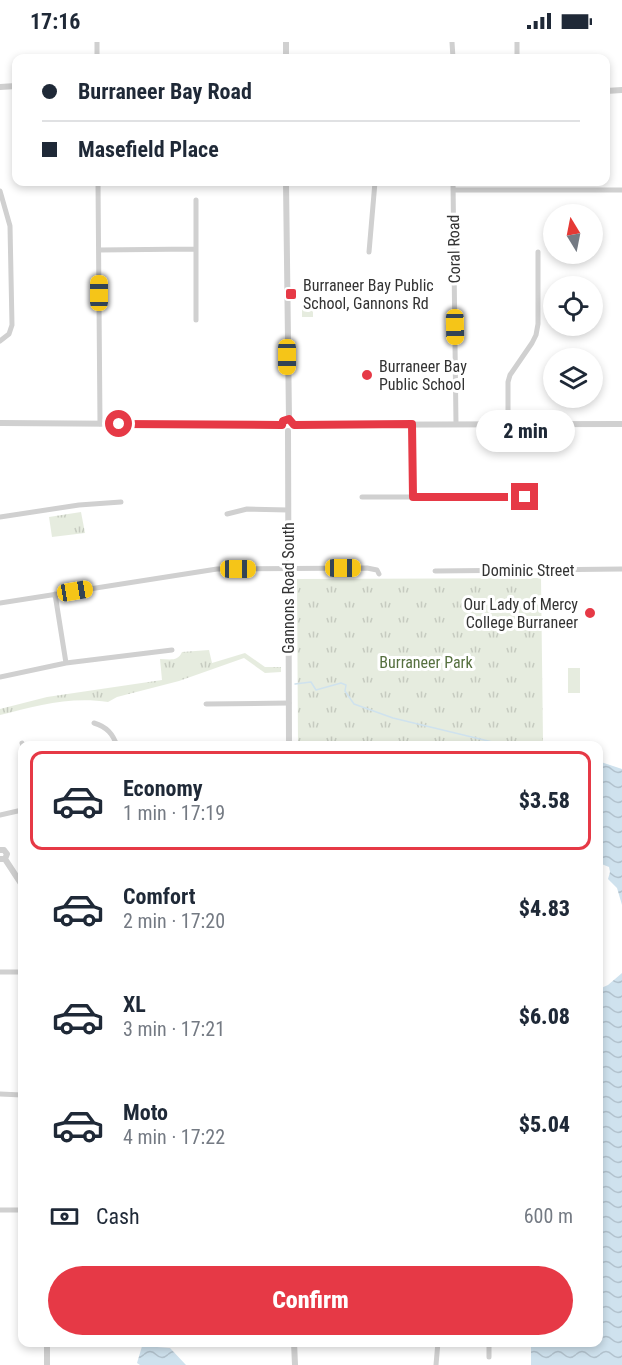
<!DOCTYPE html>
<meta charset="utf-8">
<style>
:root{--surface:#fff;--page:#f2f2f3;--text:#1f2937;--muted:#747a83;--line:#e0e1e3;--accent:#e63946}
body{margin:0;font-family:"Roboto Condensed",sans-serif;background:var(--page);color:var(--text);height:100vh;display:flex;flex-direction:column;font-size:22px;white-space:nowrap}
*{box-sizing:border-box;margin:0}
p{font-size:20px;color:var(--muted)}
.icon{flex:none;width:33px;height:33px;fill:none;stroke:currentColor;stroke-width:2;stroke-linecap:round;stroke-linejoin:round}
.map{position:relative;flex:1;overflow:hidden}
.panel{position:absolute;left:18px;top:699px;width:585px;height:606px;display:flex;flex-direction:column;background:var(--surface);border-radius:12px;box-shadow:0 3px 9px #0003}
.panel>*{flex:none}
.hud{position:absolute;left:12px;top:12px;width:598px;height:132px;border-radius:12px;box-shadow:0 3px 9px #0003;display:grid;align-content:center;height:132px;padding:0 30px;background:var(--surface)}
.needle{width:39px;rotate:350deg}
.controls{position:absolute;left:543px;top:162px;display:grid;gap:12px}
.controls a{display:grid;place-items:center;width:60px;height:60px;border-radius:50%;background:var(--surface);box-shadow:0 3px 9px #0003;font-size:30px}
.end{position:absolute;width:27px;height:27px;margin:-14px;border:8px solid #e63946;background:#fff;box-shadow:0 0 0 3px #fff}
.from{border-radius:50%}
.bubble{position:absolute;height:42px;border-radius:21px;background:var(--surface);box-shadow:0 3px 9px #0003;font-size:20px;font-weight:800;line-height:42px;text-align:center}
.car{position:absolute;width:18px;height:36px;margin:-18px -9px;border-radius:8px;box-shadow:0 0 4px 2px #0007;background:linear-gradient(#f5c518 24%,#345 0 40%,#f5c518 0 76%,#345 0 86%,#f5c518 0)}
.hud b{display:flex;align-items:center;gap:21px;height:57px;font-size:22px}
.hud b+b{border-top:2px solid var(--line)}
.hud i{width:15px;height:15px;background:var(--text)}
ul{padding:10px 0 0;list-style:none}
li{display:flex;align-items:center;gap:18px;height:99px;margin:0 12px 9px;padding:0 18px;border:3px solid transparent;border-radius:12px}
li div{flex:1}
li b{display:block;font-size:22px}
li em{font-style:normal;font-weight:800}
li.active{border-color:var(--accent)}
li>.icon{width:54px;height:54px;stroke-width:1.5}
.pay{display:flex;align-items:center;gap:15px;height:66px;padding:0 30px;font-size:22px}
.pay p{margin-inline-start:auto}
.action{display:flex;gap:12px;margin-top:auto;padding:12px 30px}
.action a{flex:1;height:69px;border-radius:36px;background:var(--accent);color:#fff;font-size:24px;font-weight:800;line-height:69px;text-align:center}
.status{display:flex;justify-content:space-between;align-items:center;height:42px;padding:0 30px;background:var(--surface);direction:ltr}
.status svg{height:16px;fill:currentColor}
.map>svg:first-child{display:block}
</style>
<div class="status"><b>17:16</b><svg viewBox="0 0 49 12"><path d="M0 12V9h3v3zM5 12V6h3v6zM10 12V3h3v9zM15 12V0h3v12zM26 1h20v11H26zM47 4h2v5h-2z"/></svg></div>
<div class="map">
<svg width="622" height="1323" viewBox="0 0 622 1323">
<defs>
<pattern id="park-tufts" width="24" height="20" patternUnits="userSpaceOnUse" patternTransform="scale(1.5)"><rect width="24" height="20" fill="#e6ecdf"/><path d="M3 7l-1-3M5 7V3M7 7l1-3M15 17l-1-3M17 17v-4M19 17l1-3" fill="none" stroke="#c6cbc0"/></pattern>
<pattern id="water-waves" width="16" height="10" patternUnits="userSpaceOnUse" patternTransform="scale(1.5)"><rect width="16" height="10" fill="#cfe2ee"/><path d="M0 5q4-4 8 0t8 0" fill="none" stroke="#b2c2cd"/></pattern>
</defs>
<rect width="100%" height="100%" fill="#fff"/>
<path fill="#e6ecdf" d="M313,255V275H302V256Z
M568,626H580V651H568Z"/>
<path fill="url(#park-tufts)" d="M81,470L85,491L52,495L49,475Z
M541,536L543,699L555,703C544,703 519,700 511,704L298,703L297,537Z
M209,608L212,621L245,611L265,625H281V630L265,631L244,616L179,639L117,655L108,660C71,654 35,664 0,673V667L47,655L162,638L160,617C169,617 178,620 182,610Z"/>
<path fill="url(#water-waves)" d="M598,719L622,727V863L617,846L608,837L610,830L609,825L599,821Z
M622,931V1323H531V1301L598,1300L599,947L608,943Z
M150,1301L157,1305L170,1306L186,1323H140L137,1321L143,1301Z"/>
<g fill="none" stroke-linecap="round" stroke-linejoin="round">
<path stroke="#cfe2ee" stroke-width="1.5" d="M295,642L311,640L316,648L341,641L346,643L345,649L354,662L393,676L509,704
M157,1300V1305"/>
<path stroke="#d0d0d0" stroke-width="5" d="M97,0V16
M452,0L453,16
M517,16V0
M98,140L100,382
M453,140L456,382
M453,148H622
M0,149L10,184L12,283L9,292L0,299
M196,158V278
M99,208L195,207
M369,210L375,140
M412,382L413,455H537
M508,382V340L510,333L532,301L536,293L538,282V210
M362,455H413
M227,472L247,467L288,468
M0,475L79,463L121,460
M435,529L622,527
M55,552L66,621
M0,561L217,527L367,526L377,528L379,532
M0,635L66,621L172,608
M206,662L289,661
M94,681C107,685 113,692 117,704
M22,701L23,704
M0,773L22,768
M0,930H22
M0,1052L22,1053
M0,1168H22
M489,1315V1300
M436,1323L438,1300"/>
<path stroke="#d0d0d0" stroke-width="6" d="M286,0V16
M0,45L16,44
M606,49L622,48
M286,140L289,377
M0,381L282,383
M294,383L622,382
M288,389L289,704
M0,808H4L7,812L5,817H0
M5,817L22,843
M47,1300V1323
M294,1300L295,1323"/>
</g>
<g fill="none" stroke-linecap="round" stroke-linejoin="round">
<path stroke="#e63946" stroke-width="8" d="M119,382L282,383L283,379L289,377L294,383L412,382L413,455H525"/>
</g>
<g fill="#e63946" stroke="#fff" stroke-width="2">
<rect x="285" y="246" width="12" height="12" rx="3"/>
<circle cx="367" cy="333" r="6"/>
<circle cx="590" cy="571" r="6"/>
</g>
<g text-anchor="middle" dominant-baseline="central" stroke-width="6" stroke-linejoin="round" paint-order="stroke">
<g font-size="16" fill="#333" stroke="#fff">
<text transform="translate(454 207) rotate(-91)">Coral Road</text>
<text x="528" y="528">Dominic Street</text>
<text transform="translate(288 546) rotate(-90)">Gannons Road South</text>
</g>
<g font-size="16" fill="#333" stroke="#fff" text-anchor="start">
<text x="303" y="243">Burraneer Bay Public<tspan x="303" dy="18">School, Gannons Rd</tspan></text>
<text x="379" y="324">Burraneer Bay<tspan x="379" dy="18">Public School</tspan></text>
<text x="578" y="562" text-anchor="end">Our Lady of Mercy<tspan x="578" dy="18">College Burraneer</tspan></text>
</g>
<g font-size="16" fill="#56703f" stroke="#fff">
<text x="426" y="620">Burraneer Park</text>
</g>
</g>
</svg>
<div class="controls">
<a><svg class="needle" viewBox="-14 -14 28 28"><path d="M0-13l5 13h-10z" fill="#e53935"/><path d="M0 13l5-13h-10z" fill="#747a83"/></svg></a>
<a><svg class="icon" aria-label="locate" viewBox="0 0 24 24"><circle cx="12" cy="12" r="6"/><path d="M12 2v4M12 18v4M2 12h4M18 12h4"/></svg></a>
<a><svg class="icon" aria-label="layers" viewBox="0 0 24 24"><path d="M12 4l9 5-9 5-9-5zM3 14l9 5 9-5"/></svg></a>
</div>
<i class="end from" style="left:119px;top:382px"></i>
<i class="end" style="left:525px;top:455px"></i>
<div class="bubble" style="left:476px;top:368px;width:99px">2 min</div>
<i class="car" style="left:99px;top:251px;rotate:0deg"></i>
<i class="car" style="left:455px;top:285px;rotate:179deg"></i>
<i class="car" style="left:287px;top:315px;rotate:180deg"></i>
<i class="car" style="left:343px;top:526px;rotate:90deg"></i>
<i class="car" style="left:238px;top:527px;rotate:90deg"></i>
<i class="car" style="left:75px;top:549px;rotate:81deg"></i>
<div class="hud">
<b><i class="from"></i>Burraneer Bay Road</b>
<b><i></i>Masefield Place</b>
</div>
<section class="panel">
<ul>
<li class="active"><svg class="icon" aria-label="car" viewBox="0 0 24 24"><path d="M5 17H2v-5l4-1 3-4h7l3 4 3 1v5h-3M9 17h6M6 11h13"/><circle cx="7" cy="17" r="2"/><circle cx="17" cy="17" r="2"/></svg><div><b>Economy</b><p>1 min · 17:19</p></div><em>$3.58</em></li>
<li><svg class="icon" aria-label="car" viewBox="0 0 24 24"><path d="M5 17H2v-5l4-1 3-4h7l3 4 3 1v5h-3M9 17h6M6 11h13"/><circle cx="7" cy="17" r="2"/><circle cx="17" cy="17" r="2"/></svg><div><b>Comfort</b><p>2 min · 17:20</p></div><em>$4.83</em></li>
<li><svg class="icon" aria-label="car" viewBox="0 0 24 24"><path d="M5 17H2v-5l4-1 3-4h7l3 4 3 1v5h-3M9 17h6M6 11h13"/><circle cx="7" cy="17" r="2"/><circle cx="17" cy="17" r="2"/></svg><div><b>XL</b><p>3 min · 17:21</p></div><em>$6.08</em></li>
<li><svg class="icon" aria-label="car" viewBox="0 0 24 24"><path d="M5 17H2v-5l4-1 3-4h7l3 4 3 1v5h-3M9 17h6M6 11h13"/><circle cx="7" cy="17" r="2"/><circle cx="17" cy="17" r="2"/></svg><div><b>Moto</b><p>4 min · 17:22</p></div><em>$5.04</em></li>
</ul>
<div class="pay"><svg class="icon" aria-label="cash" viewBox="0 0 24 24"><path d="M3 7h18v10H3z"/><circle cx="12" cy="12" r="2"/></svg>Cash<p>600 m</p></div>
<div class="action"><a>Confirm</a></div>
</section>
</div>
